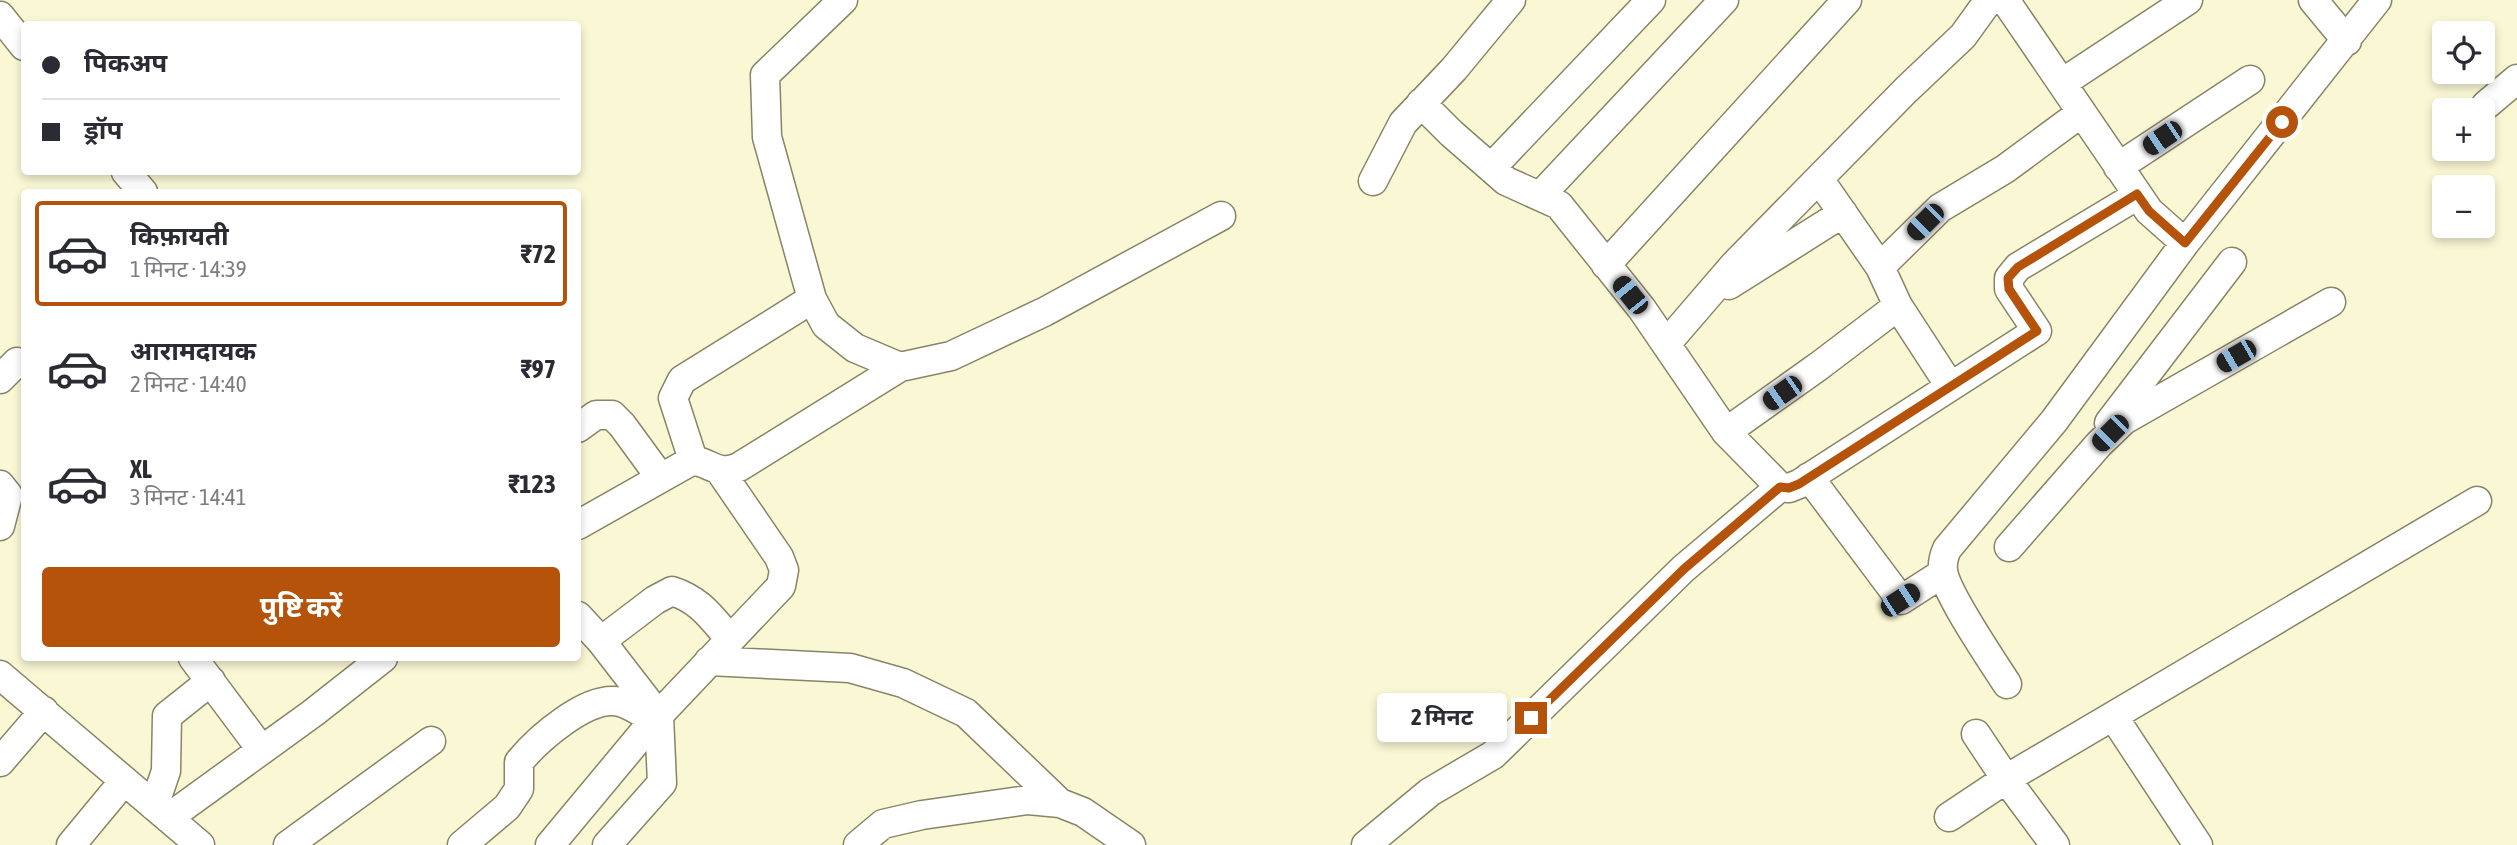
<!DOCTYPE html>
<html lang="hi">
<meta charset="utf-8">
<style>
:root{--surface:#fff;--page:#f2f2f3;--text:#2b2b33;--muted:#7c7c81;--line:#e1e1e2;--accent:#b45309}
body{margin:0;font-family:"Asap Condensed","Noto Sans Devanagari",sans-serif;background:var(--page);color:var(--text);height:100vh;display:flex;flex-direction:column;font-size:26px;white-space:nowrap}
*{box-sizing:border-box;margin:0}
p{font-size:23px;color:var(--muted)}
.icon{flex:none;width:38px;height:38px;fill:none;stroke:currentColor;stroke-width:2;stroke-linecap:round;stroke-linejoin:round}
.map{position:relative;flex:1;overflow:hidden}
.drawer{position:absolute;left:21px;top:189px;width:560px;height:472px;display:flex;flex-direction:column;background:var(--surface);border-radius:7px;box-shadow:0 4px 10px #0003}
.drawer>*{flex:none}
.hud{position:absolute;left:21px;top:21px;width:560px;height:154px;border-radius:7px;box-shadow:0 4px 10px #0003;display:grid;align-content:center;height:154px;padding:0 21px;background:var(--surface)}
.buttons{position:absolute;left:2432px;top:21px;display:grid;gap:14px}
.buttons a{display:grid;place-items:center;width:63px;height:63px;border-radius:7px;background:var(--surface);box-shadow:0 4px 10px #0003;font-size:35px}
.end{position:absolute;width:32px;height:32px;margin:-16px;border:9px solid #b45309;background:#fff;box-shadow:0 0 0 4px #fff}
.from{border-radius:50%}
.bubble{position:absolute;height:49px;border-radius:7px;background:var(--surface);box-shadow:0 4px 10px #0003;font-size:23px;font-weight:700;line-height:49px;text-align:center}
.car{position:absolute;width:21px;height:42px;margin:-21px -10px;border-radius:9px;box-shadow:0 0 5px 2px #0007;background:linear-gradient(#222 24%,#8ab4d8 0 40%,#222 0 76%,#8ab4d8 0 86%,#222 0)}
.hud b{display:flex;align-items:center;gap:24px;height:66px;font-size:26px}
.hud b+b{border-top:2px solid var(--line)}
.hud i{width:18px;height:18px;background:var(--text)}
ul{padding:12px 0 0;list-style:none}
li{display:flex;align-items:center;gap:21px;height:105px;margin:0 14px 10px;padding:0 7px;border:4px solid transparent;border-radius:7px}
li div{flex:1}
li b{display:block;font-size:26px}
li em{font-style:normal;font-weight:700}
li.active{border-color:var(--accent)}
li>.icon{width:63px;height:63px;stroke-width:1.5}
.primary-button{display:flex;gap:14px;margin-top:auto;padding:14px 21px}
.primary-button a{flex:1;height:80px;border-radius:7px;background:var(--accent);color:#fff;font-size:28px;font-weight:700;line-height:80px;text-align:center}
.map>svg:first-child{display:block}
</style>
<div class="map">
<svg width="2517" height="845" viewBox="0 0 2517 845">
<rect width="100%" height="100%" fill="#faf7d5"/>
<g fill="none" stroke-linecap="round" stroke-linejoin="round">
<g stroke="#888466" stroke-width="31">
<path id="minor" d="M843,0L765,75L767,137L812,299L826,325L855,348L900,367L951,356L1044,312L1221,216
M2005,0L2149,211L2185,243
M2313,0L2347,41
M0,16L24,46
M2062,83L2188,0
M1421,103L1451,133L1506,181L1559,205L1642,309L1726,432L1780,487L1789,488L1799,484L2037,331L2009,289V278L2018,267L2138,195
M2486,105L2517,79
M2118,167L2250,80
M1491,168L1651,0
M126,172L143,192
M1819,179L1880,267L1898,306L1950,386
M1373,181L1403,123L1454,69L1511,0
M1540,196L1724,0
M1606,265L1847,0
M1880,267L1940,208L2005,169L2081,113
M1729,285L1843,213
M1667,343L1735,264L1906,90L1963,36L1989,0
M0,379L17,362
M2109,423L2232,262
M578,428L596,415H612L622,425L660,477
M1726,432L1819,366L1898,306
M693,460L673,398L682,380L812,299
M1809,477L1901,600L1943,573
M0,485L8,495L0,526
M578,525L693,460C713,464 718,476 739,467L900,367
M2009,547L2099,444L2124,420L2331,302
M578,616L601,641L659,716L662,783L607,845
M601,641L655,600L672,591C700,600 711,617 729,638
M193,658L261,749
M709,661L850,668L903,683L966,713L1060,803
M0,675L200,845
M2007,684C1993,662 1945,592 1943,570C1942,562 1944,556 1947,549L2054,421L2185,243L2377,0
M0,762L44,711
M154,806L166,771L167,716L211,681
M1949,817L2006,779L1976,734
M168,818L313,713L383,658
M71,845L124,781
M288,845L431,741
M462,845L507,807L519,789V762C537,740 588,694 620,702C631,705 644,714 654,720
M550,845L654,720L781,586L784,570L779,557L720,471
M858,845L883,824L922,815L1028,800L1060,803L1083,812L1131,845
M1366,845L1430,792L1493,755L1683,569L1780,487
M2055,845L2006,779L2113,716
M2198,845L2113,716L2477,501"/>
</g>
<use href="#minor" stroke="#fff" stroke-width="28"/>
</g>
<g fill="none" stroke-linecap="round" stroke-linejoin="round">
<path stroke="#b45309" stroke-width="9" d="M1531,718L1684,569L1780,487L1789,488L1799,484L2037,331L2009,289L2008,278L2018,267L2137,194L2149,211L2185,243L2282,122"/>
</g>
</svg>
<div class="buttons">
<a><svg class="icon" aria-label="locate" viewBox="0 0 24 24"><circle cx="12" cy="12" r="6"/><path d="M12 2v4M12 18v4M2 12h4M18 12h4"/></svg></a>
<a>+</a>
<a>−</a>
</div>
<i class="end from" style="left:2282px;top:122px"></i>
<i class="end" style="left:1531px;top:718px"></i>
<div class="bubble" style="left:1377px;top:693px;width:130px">2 मिनट</div>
<i class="car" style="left:2162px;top:138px;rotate:236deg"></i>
<i class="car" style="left:1925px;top:222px;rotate:225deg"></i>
<i class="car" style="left:1630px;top:295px;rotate:321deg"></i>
<i class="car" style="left:2236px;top:356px;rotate:240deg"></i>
<i class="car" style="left:1782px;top:393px;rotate:235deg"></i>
<i class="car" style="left:2110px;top:433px;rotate:225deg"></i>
<i class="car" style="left:1900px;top:600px;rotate:57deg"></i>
<div class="hud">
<b><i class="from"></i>पिकअप</b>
<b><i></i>ड्रॉप</b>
</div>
<section class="drawer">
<ul>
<li class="active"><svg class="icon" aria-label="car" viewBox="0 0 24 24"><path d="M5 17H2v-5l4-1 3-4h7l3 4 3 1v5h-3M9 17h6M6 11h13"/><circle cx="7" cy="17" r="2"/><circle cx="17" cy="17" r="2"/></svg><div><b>किफ़ायती</b><p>1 मिनट · 14:39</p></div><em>₹72</em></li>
<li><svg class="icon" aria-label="car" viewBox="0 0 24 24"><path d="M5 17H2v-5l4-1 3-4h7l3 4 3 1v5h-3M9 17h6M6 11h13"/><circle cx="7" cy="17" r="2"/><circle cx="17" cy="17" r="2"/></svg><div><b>आरामदायक</b><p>2 मिनट · 14:40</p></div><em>₹97</em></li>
<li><svg class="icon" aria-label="car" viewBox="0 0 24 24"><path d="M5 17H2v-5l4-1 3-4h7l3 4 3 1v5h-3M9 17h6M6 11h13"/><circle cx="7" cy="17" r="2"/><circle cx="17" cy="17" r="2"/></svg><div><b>XL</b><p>3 मिनट · 14:41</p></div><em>₹123</em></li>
</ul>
<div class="primary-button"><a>पुष्टि करें</a></div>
</section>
</div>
